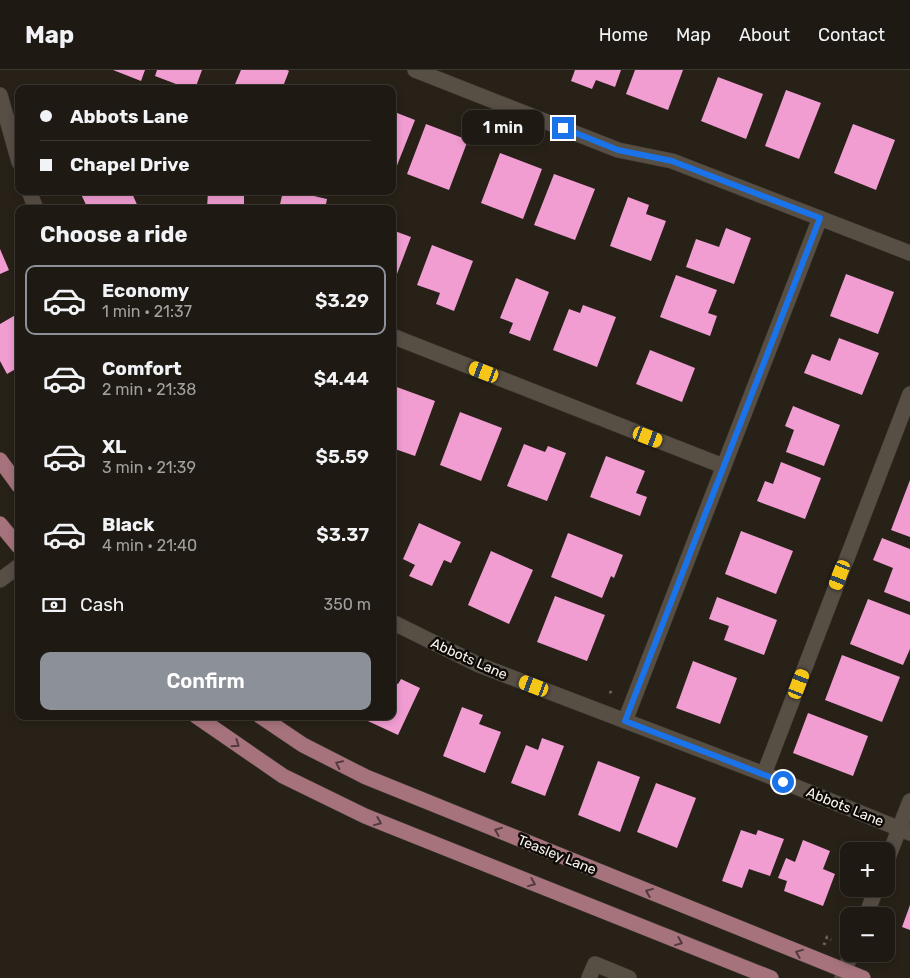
<!DOCTYPE html>
<meta charset="utf-8">
<style>
:root{--surface:#1e1912;--page:#2b2620;--text:#f1f3f6;--muted:#a1a09f;--line:#3c3832;--accent:#8c9099}
body{margin:0;font-family:Rubik,sans-serif;background:var(--page);color:var(--text);height:100vh;display:flex;flex-direction:column;font-size:19px;white-space:nowrap}
*{box-sizing:border-box;margin:0}
p{font-size:16px;color:var(--muted)}
.icon{flex:none;width:28px;height:28px;fill:none;stroke:currentColor;stroke-width:2;stroke-linecap:round;stroke-linejoin:round}
.map{position:relative;flex:1;overflow:hidden}
.drawer{position:absolute;left:15px;top:135px;width:381px;height:515px;display:flex;flex-direction:column;background:var(--surface);border-radius:10px;box-shadow:0 2px 8px #0003,0 0 0 1px var(--line)}
.drawer>*{flex:none}
.hud{position:absolute;left:15px;top:15px;width:381px;height:110px;border-radius:10px;box-shadow:0 2px 8px #0003,0 0 0 1px var(--line);display:grid;align-content:center;height:110px;padding:0 25px;background:var(--surface)}
.controls{position:absolute;left:840px;top:772px;display:grid;gap:10px}
.controls a{display:grid;place-items:center;width:55px;height:55px;border-radius:10px;background:var(--surface);box-shadow:0 2px 8px #0003,0 0 0 1px var(--line);font-size:25px}
.end{position:absolute;width:22px;height:22px;margin:-11px;border:6px solid #1a73e8;background:#fff;box-shadow:0 0 0 2px #fff}
.from{border-radius:50%}
.bubble{position:absolute;height:35px;border-radius:10px;background:var(--surface);box-shadow:0 2px 8px #0003,0 0 0 1px var(--line);font-size:16px;font-weight:600;line-height:35px;text-align:center}
.car{position:absolute;width:15px;height:30px;margin:-15px -8px;border-radius:6px;box-shadow:0 0 4px 1px #0007;background:linear-gradient(#f5c518 24%,#345 0 40%,#f5c518 0 76%,#345 0 86%,#f5c518 0)}
.hud b{display:flex;align-items:center;gap:18px;height:48px;font-size:19px}
.hud b+b{border-top:1px solid var(--line)}
.hud i{width:12px;height:12px;background:var(--text)}
ul{padding:0;list-style:none}
li{display:flex;align-items:center;gap:15px;height:70px;margin:0 10px 8px;padding:0 15px;border:2px solid transparent;border-radius:10px}
li div{flex:1}
li b{display:block;font-size:19px}
li em{font-style:normal;font-weight:600}
li.current{border-color:var(--accent)}
li>.icon{width:45px;height:45px;stroke-width:1.5}
h2{padding:0 25px;font-size:22px;line-height:60px}
.pay{display:flex;align-items:center;gap:12px;height:55px;padding:0 25px;font-size:19px}
.pay p{margin-inline-start:auto}
.cta{display:flex;gap:10px;margin-top:auto;padding:10px 25px}
.cta a{flex:1;height:58px;border-radius:10px;background:var(--accent);color:#fff;font-size:20px;font-weight:600;line-height:58px;text-align:center}
header{display:flex;align-items:center;gap:30px;box-sizing:border-box;height:70px;padding:0 25px;background:var(--surface);border-bottom:1px solid var(--line)}
header strong{font-size:24px}
nav{display:flex;gap:28px;margin-inline-start:auto;font-size:18px}
.map>svg:first-child{display:block}
</style>
<header>
<strong>Map</strong>
<nav><a>Home</a><a>Map</a><a>About</a><a>Contact</a></nav>
</header>
<div class="map">
<svg width="910" height="908" viewBox="0 0 910 908">
<rect width="100%" height="100%" fill="#282118"/>
<path fill="#f19dd2" d="M113,0H145L141,11Z
M157,0H202L195,19H189L155,6Z
M241,0H287L289,1L282,19H233Z
M575,0H621L615,17L596,10L592,19L571,11Z
M635,0H683L668,40L626,24Z
M718,7L763,24L746,69L701,51Z
M786,20L821,33L799,89L765,76Z
M392,41L415,50L396,98L392,96Z
M426,54L468,70L449,120L407,104Z
M853,54L895,70L876,120L834,103Z
M500,83L542,99L523,149L481,133Z
M554,104L595,119L575,170L534,155Z
M82,121H131L139,139H88L80,122Z
M208,121H244V139H207Z
M283,121H292L327,129L325,139H279Z
M628,127L649,135L646,144L666,151L651,191L610,176Z
M726,158L751,168L734,214L686,197L696,169L719,177Z
M392,160L411,167L397,204L392,203Z
M432,175L473,191L454,241L436,234L440,223L417,215Z
M0,179L9,200L0,204Z
M846,204L894,222L878,264L830,246Z
M676,205L717,220L708,243L717,246L710,266L660,247Z
M516,208L549,222L530,271L509,263L513,253L500,248Z
M583,235L616,247L597,297L553,280L569,239L580,243Z
M19,243V297L7,304L0,291V254Z
M839,268L879,283L862,325L804,303L812,284L830,291Z
M650,280L695,298L682,332L636,314Z
M394,316L435,331L415,386L392,378Z
M793,336L840,355L824,396L786,382L794,360L785,356Z
M460,342L502,358L481,411L440,395Z
M524,374L545,382L548,376L566,383L547,431L507,416Z
M606,386L645,401L636,423L647,427L640,446L590,427Z
M781,392L821,408L805,449L757,431L765,411L773,414Z
M910,410V467L891,460Z
M419,453L461,472L451,493L444,490L432,516L409,506L415,495L403,489Z
M741,461L793,481L776,524L725,504Z
M568,463L623,485L614,508L611,506L602,528L551,507Z
M882,468L910,479V532L884,522L893,498L873,490Z
M491,481L533,500L509,554L468,535Z
M555,526L605,545L587,591L537,572Z
M717,527L777,550L764,585L724,570L729,556L709,549Z
M868,529L910,545V579L903,595L850,574Z
M842,585L900,607L882,652L825,630Z
M693,591L737,608L720,654L676,638Z
M401,609L420,618L398,665L357,646H392V612L398,614Z
M462,637L483,645L479,654L501,662L485,703L443,686Z
M808,643L868,666L853,706L793,683Z
M542,668L564,676L545,726L511,713L526,675L538,680Z
M598,691L640,707L620,762L578,745Z
M656,713L696,728L677,778L637,762Z
M741,760L756,765L758,760L784,769L770,806L749,799L742,818L722,811Z
M803,770L830,781L823,799L835,804L823,836L784,821L787,811L778,808L786,788L795,792Z
M910,835V860L902,857Z"/>
<g fill="none" stroke-linecap="round" stroke-linejoin="round">
<g stroke="#433d37" stroke-width="16">
<path id="minor" d="M415,0L618,80L672,91L910,183
M0,25L19,92
M29,121L36,139
M392,266L723,396
M0,510L19,496
M392,552L479,595L764,704L910,763
M625,651L820,148
M764,704L910,324
M886,793L910,731
M866,846L876,819
M589,908L595,894L629,908
M842,908L851,884"/>
</g>
<g stroke="#433d37" stroke-width="16">
<path id="major" d="M0,390L19,416
M0,454L19,477
M196,646L283,706L365,746L771,908
M260,646L303,675L366,707L863,908"/>
</g>
<path stroke="#69635b" stroke-width="3" stroke-dasharray="2.5 4" stroke-linecap="butt" d="M610,621L612,625
M824,875L827,867L831,870"/>
<use href="#minor" stroke="#574e44" stroke-width="15"/>
<use href="#major" stroke="#a6737c" stroke-width="15"/>
</g>
<defs><path id="oneway-chevron" d="M-2-3.5L2.5 0L-2 3.5" fill="none" stroke-width="1.6" stroke-linecap="round" stroke-linejoin="round" transform="scale(1.25)"/></defs>
<g stroke="#523a3c">
<use href="#oneway-chevron" transform="translate(236 674) rotate(34)"/>
<use href="#oneway-chevron" transform="translate(339 694) rotate(-154)"/>
<use href="#oneway-chevron" transform="translate(378 752) rotate(22)"/>
<use href="#oneway-chevron" transform="translate(498 761) rotate(-158)"/>
<use href="#oneway-chevron" transform="translate(532 813) rotate(22)"/>
<use href="#oneway-chevron" transform="translate(649 822) rotate(-158)"/>
<use href="#oneway-chevron" transform="translate(679 872) rotate(22)"/>
<use href="#oneway-chevron" transform="translate(799 883) rotate(-158)"/>
</g>
<g fill="none" stroke-linecap="round" stroke-linejoin="round">
<path stroke="#1a73e8" stroke-width="6" d="M563,58L618,80L672,91L820,148L625,651L783,712"/>
</g>
<g text-anchor="middle" dominant-baseline="central" stroke-width="5" stroke-linejoin="round" paint-order="stroke">
<g font-size="14" fill="#f9f4ee" stroke="#0e0b07">
<text transform="translate(469 589) rotate(24)">Abbots Lane</text>
<text transform="translate(845 737) rotate(22)">Abbots Lane</text>
<text transform="translate(557 785) rotate(22)">Teasley Lane</text>
</g>
</g>
</svg>
<div class="controls">
<a>+</a>
<a>−</a>
</div>
<i class="end from" style="left:783px;top:712px"></i>
<i class="end" style="left:563px;top:58px"></i>
<div class="bubble" style="left:462px;top:40px;width:82px">1 min</div>
<i class="car" style="left:484px;top:302px;rotate:291deg"></i>
<i class="car" style="left:648px;top:367px;rotate:111deg"></i>
<i class="car" style="left:840px;top:505px;rotate:201deg"></i>
<i class="car" style="left:799px;top:614px;rotate:21deg"></i>
<i class="car" style="left:534px;top:616px;rotate:291deg"></i>
<div class="hud">
<b><i class="from"></i>Abbots Lane</b>
<b><i></i>Chapel Drive</b>
</div>
<section class="drawer">
<h2>Choose a ride</h2>
<ul>
<li class="current"><svg class="icon" aria-label="car" viewBox="0 0 24 24"><path d="M5 17H2v-5l4-1 3-4h7l3 4 3 1v5h-3M9 17h6M6 11h13"/><circle cx="7" cy="17" r="2"/><circle cx="17" cy="17" r="2"/></svg><div><b>Economy</b><p>1 min · 21:37</p></div><em>$3.29</em></li>
<li><svg class="icon" aria-label="car" viewBox="0 0 24 24"><path d="M5 17H2v-5l4-1 3-4h7l3 4 3 1v5h-3M9 17h6M6 11h13"/><circle cx="7" cy="17" r="2"/><circle cx="17" cy="17" r="2"/></svg><div><b>Comfort</b><p>2 min · 21:38</p></div><em>$4.44</em></li>
<li><svg class="icon" aria-label="car" viewBox="0 0 24 24"><path d="M5 17H2v-5l4-1 3-4h7l3 4 3 1v5h-3M9 17h6M6 11h13"/><circle cx="7" cy="17" r="2"/><circle cx="17" cy="17" r="2"/></svg><div><b>XL</b><p>3 min · 21:39</p></div><em>$5.59</em></li>
<li><svg class="icon" aria-label="car" viewBox="0 0 24 24"><path d="M5 17H2v-5l4-1 3-4h7l3 4 3 1v5h-3M9 17h6M6 11h13"/><circle cx="7" cy="17" r="2"/><circle cx="17" cy="17" r="2"/></svg><div><b>Black</b><p>4 min · 21:40</p></div><em>$3.37</em></li>
</ul>
<div class="pay"><svg class="icon" aria-label="cash" viewBox="0 0 24 24"><path d="M3 7h18v10H3z"/><circle cx="12" cy="12" r="2"/></svg>Cash<p>350 m</p></div>
<div class="cta"><a>Confirm</a></div>
</section>
</div>
